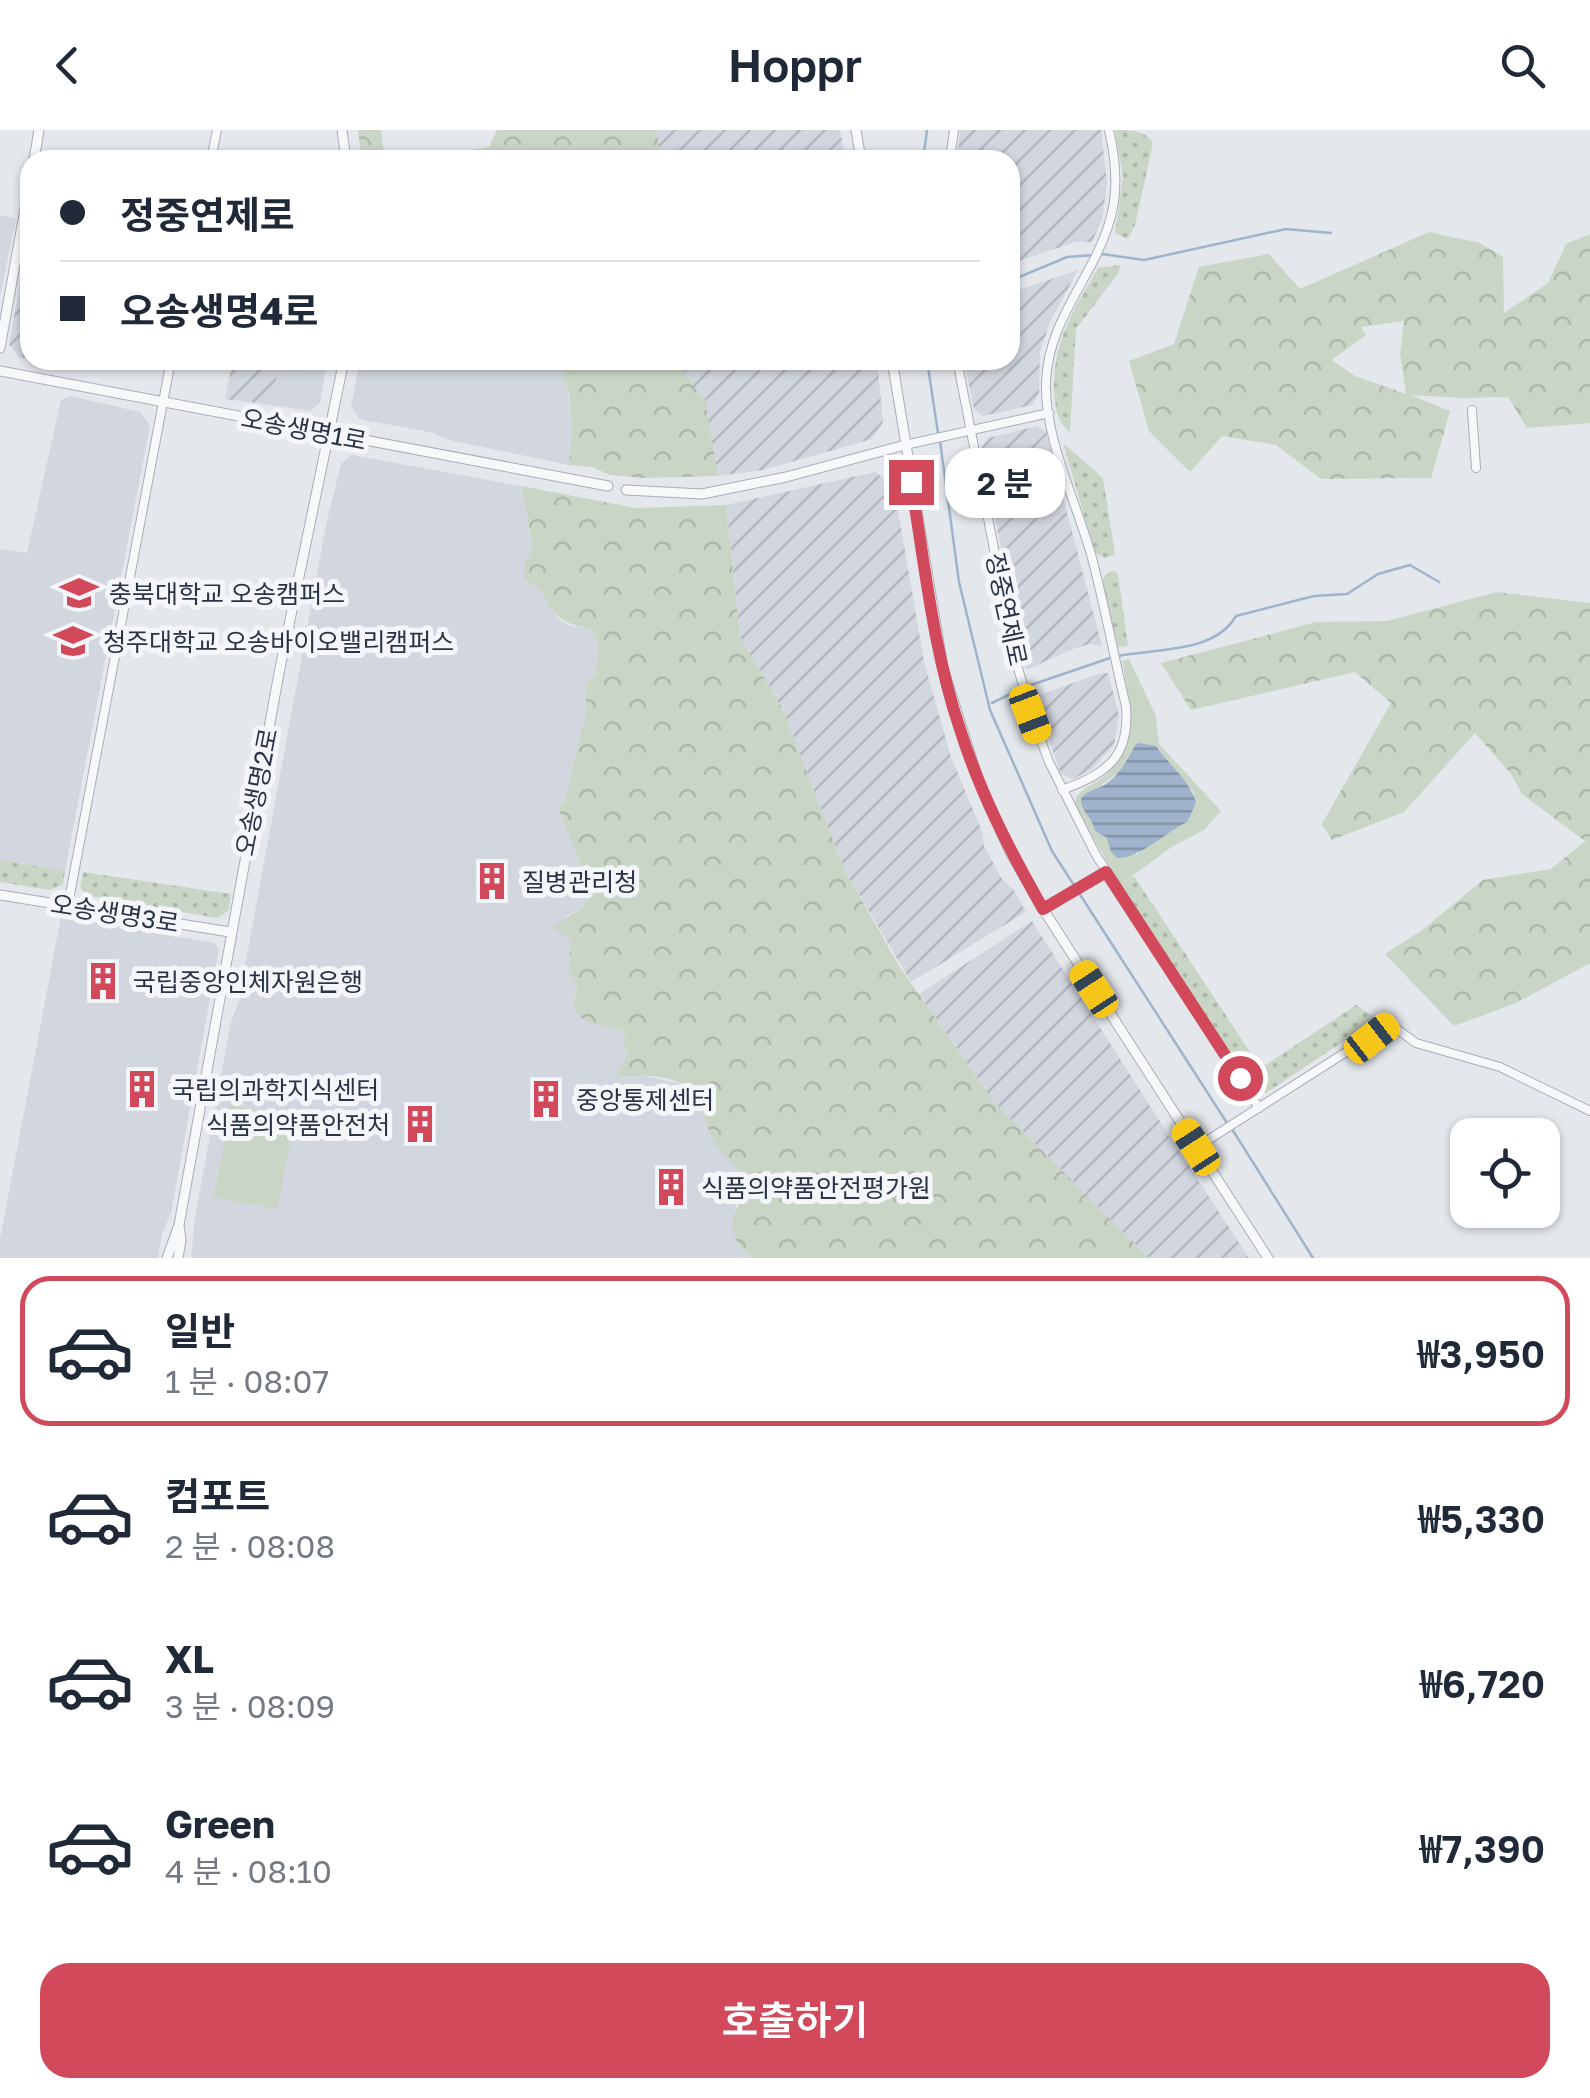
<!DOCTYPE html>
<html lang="ko">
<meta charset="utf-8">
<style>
:root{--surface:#fff;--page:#f2f2f3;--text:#1f2937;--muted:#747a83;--line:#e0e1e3;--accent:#d1495b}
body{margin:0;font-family:"Golos Text","Noto Sans KR",sans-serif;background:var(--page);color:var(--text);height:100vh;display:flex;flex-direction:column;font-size:38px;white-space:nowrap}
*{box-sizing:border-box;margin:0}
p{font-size:32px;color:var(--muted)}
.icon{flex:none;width:55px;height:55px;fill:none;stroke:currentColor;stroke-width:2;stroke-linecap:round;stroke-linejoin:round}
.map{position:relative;height:1128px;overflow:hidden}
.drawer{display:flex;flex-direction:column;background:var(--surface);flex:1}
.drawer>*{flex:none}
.hud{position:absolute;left:20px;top:20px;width:1000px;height:220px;border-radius:30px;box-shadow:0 2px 8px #0004;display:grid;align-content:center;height:220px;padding:0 40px;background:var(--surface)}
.tools{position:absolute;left:1450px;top:988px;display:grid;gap:20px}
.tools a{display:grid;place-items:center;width:110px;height:110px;border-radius:20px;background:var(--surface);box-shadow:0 2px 8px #0004;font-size:50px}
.end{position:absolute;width:45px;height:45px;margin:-22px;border:12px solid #d1495b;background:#fff;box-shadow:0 0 0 5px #fff}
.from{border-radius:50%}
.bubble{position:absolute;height:70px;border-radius:30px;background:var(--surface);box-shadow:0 2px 8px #0004;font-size:32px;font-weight:600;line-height:70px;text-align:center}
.car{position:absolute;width:30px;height:60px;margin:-30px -15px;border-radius:12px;box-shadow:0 0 8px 2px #0007;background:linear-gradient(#f5c518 24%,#345 0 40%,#f5c518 0 76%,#345 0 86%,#f5c518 0)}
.hud b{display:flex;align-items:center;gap:35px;height:95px;font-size:38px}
.hud b+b{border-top:2px solid var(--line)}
.hud i{width:25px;height:25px;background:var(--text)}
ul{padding:18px 0 0;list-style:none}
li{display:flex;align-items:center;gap:30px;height:150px;margin:0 20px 15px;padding:0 20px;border:5px solid transparent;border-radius:30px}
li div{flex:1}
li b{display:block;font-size:38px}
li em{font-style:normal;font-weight:600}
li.active{border-color:var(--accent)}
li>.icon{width:90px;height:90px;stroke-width:1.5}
.button{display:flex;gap:20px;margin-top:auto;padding:20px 40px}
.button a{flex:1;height:115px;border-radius:30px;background:var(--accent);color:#fff;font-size:40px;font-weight:600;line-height:115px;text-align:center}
header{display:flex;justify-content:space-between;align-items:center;height:130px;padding:0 40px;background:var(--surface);font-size:45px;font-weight:600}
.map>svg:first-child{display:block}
</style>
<header><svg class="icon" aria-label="back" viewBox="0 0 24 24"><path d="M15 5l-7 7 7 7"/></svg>Hoppr<svg class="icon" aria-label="search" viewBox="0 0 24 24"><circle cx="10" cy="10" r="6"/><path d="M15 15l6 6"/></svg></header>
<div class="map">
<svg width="1590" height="1128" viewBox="0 0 1590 1128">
<defs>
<pattern id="industrial-furrows" width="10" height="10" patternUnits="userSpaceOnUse" patternTransform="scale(2.5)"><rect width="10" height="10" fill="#d2d6de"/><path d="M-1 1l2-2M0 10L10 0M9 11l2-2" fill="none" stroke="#b4b8c0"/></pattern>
<pattern id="grass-dots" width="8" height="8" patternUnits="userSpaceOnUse" patternTransform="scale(2.5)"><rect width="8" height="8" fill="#c9d6c5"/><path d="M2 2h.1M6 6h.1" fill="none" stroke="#adb8ab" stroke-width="1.8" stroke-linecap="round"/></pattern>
<pattern id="forest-crowns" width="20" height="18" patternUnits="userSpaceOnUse" patternTransform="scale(2.5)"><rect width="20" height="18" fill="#c9d6c5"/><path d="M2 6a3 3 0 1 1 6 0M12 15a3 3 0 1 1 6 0" fill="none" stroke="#adb8ab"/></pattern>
<pattern id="water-rules" width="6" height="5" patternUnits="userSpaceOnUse" patternTransform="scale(2.5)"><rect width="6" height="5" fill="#9fb4cc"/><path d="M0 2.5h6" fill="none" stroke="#8293a7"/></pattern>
</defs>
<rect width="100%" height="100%" fill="#e4e7ec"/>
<path fill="#d2d6de" d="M0,85L16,88L0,167Z
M360,230H557L565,248L574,298L569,335L445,309L434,303L359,289L351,276Z
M278,234L325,243L320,273L310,281L271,275Z
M70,266L140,282L150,295L65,741L0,730V419L27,423L61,270Z
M352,325L521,356L533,418L525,433L558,489L571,496L591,499L599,517L595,545L586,553V581L565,670L558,678L592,763L582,778L566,786L571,810L568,842L578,853L573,868L610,896L621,900L627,908L623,916L628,924L617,946L632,944L650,947L681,954L694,962L714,1011L740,1041L743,1055L735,1077L743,1120L751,1128H191L195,1087L231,892L238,874L326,395L341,334Z
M61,787L214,813L219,819L171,1083L162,1104L158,1128H0V1109Z"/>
<path fill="url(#industrial-furrows)" d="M657,0H840L846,30H661Z
M960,0H1101L1107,53L1102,89L1092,112H1075L1010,134V30H957Z
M30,103V229L19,227L9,214Z
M1078,140L1050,192L1040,222L1039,264L1032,275L983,286L974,279L964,230H1010V163Z
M233,230H329L325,243L279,235L271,275L225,269Z
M683,230H877L883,292L872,309L763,340L718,346L705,273L684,243Z
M1037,296L1046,302L1102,516L1090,514L1073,519L1026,540L981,319L988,308Z
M875,342L894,356L924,532L951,627L983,704L984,716L1002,749L1013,759L1026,782L911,852L844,739L783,580L740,507L726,375Z
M1108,543L1119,585L1114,615L1091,640L1073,649L1061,644L1034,567L1098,544Z
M1032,791L1166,1001L1249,1128H1149L994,972L919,864Z"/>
<path fill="url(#grass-dots)" d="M1115,0C1131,0 1145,0 1153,13L1135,95L1128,109L1115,103L1123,47Z
M1121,135L1117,145L1076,199L1070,302C1057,292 1055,277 1054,260C1053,210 1074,180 1098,138Z
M1063,313L1103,348L1115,425L1105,428L1095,423Z
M1114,441L1118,444L1128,516L1118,517L1102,450L1109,442Z
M0,730L65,741L63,754L50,760L0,752Z
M83,742L231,764L229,780L217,788L85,765L80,757Z
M1134,746L1256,931L1266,935L1356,875L1377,889L1266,963L1253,961L1120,755Z"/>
<path fill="url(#forest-crowns)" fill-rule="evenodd" d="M358,0H381L385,30H362Z
M497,0H657L661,30H413L489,17Z
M1429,102L1480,113L1503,127L1504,183L1548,153L1566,114L1590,104V293L1527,298L1508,267L1463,268L1411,265L1450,281L1431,348L1321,349L1276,315L1222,306L1190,342L1149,301L1129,231L1174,214L1199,137L1269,124L1300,159ZM1404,191L1400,223L1406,264L1355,246L1332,230L1366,205L1361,197Z
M557,230H683L684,243L705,270L718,346L643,348L610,345L592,337L569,335C573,300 574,262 557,230Z
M521,356L636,378L726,375L740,507L783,580L844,739L899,836L994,972L1149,1128H751C712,1091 748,1079 742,1049C739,1034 722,1025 714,1012C705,997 704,973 692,961C676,945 637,943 616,948L628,924L623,916L626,907L621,900C590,890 564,895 578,854L568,842L571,810L552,797L582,778L592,763L558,678L565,670L586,581V553L595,545L599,517L591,499C538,490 557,464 524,449L525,433L533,418Z
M1497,462L1590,473V833L1516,873L1454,896L1385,824L1422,800L1483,750L1551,739L1585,711L1522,664L1511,644L1475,603L1404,682L1332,710L1322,694L1391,573L1355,542L1191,580L1161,533L1316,492L1387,491Z"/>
<path fill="#c9d6c5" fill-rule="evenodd" d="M1129,529L1156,586L1159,614L1221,681L1204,700L1173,716L1120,755L1074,673C1080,657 1090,657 1102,648C1142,617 1130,573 1122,531ZM1156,616L1194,663L1187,692L1166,702L1136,725L1095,701L1092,662L1119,642L1133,619Z
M231,975L295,987L277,1079L214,1067Z"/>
<path fill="url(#water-rules)" d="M1140,613L1156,616C1169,635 1190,650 1196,673L1187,692C1166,702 1139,729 1117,728L1111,722L1107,708L1095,701C1093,688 1082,682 1081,672C1080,662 1098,659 1106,654C1121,643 1127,629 1136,614Z"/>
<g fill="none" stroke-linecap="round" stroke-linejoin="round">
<path stroke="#9fb4cc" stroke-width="2.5" d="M923,30L927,0
M1102,124L1144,130L1286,99L1331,103
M1010,151L1067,127L1094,125
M927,230L938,303
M940,311L959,452L990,580L1052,721L1227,993
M1118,526C1155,518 1214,524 1236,486L1314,466L1347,464L1378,444L1410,435L1439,452
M1028,556L1110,528
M992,573L1021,559
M1232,999L1313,1128"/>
<g stroke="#a9aeb7" stroke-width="10">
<path id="minor" d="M211,30L217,0
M950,30L954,0
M957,230L1016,531L1031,584L1049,632L1096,725L1259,978
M1472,280L1476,338
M905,315L1049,283
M1062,660C1107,643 1130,628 1126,576C1114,527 1105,477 1092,428C1077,373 1044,308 1046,252C1048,189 1094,147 1110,90C1119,60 1116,30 1109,0
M68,775L171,230
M1043,779L1107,741
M1197,1017L1390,894L1416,913L1500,937L1590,981"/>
</g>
<g stroke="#a9aeb7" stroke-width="11">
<path id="tertiary" d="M342,0L346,30
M856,0L861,30
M34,30L39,0
M0,218L30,51
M892,230L943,538L979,652L1010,722L1043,779L1268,1128
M0,241L608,356
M626,360L702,364L786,347L905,315
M0,765L230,802
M167,1128L179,1095L279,543L344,230
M178,1128L181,1110L179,1095"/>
</g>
<use href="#minor" stroke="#f7f8fa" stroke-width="8"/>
<use href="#tertiary" stroke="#f7f8fa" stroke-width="9"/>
</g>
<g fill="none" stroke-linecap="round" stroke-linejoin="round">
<path stroke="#d1495b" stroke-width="12" d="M911,352C925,435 933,520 960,599C980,663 1010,721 1043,779L1106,742L1240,948"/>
</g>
<defs>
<g id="university-bare" transform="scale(3)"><path d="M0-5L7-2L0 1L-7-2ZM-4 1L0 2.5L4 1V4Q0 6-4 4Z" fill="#d1495b" stroke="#f4f6f9" stroke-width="2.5" paint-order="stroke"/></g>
<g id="building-bare" transform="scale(3)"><path d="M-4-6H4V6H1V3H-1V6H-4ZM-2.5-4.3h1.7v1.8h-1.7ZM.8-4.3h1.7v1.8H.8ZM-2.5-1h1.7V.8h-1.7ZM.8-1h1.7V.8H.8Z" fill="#d1495b" stroke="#f4f6f9" stroke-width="2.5" paint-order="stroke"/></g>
</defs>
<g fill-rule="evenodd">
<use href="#university-bare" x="79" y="463"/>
<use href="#university-bare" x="73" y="511"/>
<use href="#building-bare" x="492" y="751"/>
<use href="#building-bare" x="103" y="851"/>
<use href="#building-bare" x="142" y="959"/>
<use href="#building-bare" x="546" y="969"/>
<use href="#building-bare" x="420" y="994"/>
<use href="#building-bare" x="671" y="1057"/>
</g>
<g text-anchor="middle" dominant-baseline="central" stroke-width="10" stroke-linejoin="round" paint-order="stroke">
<g font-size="25" fill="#2b3445" stroke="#f4f6f9">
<text transform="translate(304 299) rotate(11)">오송생명1로</text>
<text transform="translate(1007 479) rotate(78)">정중연제로</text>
<text transform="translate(256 662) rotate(-79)">오송생명2로</text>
<text transform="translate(115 783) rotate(9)">오송생명3로</text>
</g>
<g font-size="25" fill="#2b3445" stroke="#f4f6f9" text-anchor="start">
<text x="109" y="463">충북대학교 오송캠퍼스</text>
<text x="103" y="511">청주대학교 오송바이오밸리캠퍼스</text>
<text x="522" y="751">질병관리청</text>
<text x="133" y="851">국립중앙인체자원은행</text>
<text x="172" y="959">국립의과학지식센터</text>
<text x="576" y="969">중앙통제센터</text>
<text x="390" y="994" text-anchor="end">식품의약품안전처</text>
<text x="701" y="1057">식품의약품안전평가원</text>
</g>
</g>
</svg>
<div class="tools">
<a><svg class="icon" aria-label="locate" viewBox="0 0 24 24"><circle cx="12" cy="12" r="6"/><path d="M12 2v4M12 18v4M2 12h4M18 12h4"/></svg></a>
</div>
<i class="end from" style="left:1240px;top:948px"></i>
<i class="end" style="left:911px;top:352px"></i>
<div class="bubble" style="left:945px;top:318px;width:120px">2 분</div>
<i class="car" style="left:1030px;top:584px;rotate:159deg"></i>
<i class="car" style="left:1094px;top:859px;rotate:327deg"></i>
<i class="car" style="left:1372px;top:908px;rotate:52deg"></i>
<i class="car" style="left:1196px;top:1017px;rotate:327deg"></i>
<div class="hud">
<b><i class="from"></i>정중연제로</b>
<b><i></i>오송생명4로</b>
</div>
</div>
<section class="drawer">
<ul>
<li class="active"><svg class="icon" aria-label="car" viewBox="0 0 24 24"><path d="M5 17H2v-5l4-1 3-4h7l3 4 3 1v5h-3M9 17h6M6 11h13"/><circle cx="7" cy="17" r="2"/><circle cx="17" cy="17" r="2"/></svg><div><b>일반</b><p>1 분 · 08:07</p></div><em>₩3,950</em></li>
<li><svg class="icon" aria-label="car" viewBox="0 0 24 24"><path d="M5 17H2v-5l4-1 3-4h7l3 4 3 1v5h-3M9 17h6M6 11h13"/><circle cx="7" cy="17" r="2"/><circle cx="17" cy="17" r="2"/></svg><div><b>컴포트</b><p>2 분 · 08:08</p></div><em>₩5,330</em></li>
<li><svg class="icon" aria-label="car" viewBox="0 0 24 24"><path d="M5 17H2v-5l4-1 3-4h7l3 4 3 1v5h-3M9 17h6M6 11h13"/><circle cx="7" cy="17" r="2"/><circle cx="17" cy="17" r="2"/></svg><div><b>XL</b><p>3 분 · 08:09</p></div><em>₩6,720</em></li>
<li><svg class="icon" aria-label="car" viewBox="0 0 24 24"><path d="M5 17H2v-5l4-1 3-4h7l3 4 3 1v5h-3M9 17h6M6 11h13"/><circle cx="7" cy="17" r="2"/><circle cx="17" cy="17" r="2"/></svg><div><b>Green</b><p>4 분 · 08:10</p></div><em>₩7,390</em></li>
</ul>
<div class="button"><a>호출하기</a></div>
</section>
